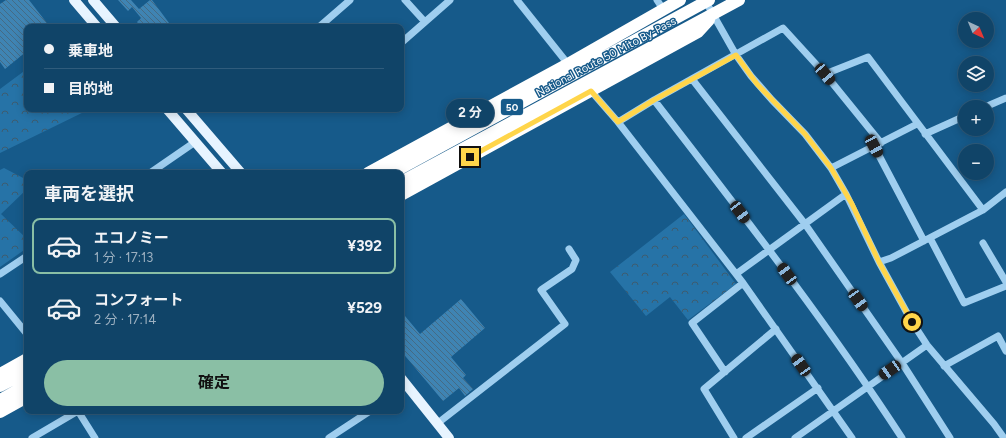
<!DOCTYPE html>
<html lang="ja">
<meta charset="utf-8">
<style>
:root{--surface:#104468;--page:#1e4e71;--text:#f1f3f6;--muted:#9cb0c0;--line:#305c7c;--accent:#8abfa5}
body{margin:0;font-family:Figtree,"Noto Sans JP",sans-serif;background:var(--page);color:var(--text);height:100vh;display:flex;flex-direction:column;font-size:15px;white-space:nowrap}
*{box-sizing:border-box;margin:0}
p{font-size:13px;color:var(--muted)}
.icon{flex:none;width:22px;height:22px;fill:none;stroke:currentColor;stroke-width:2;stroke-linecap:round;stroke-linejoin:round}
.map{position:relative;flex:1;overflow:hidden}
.details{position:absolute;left:24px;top:170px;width:380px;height:244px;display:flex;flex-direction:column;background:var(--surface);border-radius:8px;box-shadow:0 2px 10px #0003,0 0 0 1px var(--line)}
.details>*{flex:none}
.banner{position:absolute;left:24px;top:24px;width:380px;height:88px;border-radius:8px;box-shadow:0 2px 10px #0003,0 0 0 1px var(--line);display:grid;align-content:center;height:88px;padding:0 20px;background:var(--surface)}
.needle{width:26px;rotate:136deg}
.fabs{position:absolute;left:958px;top:12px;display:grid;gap:8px}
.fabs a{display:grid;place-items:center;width:36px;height:36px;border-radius:50%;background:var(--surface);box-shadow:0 2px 10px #0003,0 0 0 1px var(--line);font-size:20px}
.end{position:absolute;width:18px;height:18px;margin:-9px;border:5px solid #ffd54a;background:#111;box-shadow:0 0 0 2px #111}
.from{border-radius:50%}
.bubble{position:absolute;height:28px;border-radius:14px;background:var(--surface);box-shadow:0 2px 10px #0003,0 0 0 1px var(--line);font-size:13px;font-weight:700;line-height:28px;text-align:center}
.car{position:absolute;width:12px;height:24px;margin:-12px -6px;border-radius:5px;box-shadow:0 0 3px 1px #0007;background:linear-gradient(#222 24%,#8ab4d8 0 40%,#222 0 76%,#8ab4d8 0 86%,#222 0)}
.banner b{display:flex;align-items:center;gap:14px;height:38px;font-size:15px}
.banner b+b{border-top:1px solid var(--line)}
.banner i{width:10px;height:10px;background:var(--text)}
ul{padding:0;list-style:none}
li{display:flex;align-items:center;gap:12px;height:56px;margin:0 8px 6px;padding:0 12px;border:2px solid transparent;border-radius:8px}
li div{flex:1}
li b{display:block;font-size:15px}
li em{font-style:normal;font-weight:700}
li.current{border-color:var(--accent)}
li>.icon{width:36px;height:36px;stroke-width:1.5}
h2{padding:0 20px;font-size:18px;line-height:48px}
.button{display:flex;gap:8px;margin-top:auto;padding:8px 20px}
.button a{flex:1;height:46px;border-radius:24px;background:var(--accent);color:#111;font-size:16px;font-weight:700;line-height:46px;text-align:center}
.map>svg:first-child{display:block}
</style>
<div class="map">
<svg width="1006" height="438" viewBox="0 0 1006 438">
<defs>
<pattern id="forest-crowns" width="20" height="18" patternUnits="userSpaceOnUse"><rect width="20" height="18" fill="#2673a7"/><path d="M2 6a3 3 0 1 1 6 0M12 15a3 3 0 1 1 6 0" fill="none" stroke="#3d5c70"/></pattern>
<pattern id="building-back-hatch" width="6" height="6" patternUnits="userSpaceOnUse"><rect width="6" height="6" fill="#3f84b3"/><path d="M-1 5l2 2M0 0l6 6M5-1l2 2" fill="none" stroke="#456b85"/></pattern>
</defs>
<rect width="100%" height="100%" fill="#165a8a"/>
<path fill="url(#forest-crowns)" d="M27,69V109H90L0,153V89Z
M4,168L27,180V189L1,214L27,239V248L0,267V170Z
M684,214L736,284L688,320L670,297L646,316L610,272Z"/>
<path fill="url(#building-back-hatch)" d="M6,0H29L50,27H27V51L5,69L0,62V4Z
M118,0H131L139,9L150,0H152L172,27H141L137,22L141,18L132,7L128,11Z
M461,299L485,328L451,357L466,375L463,378L473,389L465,396L459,388L443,401L401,351V319L405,316L420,334Z"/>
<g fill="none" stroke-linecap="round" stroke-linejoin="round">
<path stroke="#9fceef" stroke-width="7" d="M405,0L425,22
M517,0L568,64
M657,0L663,9
M703,0L706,2L736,55L751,76L772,100L805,134L831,168L846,194L879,262L912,322L927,345L994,424L1004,438
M319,27L350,0
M401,43L450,0
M825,74L881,143
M692,79L805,224L902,363L950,438
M591,91L618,122L743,283L852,438
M654,100C739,210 826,321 902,438
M985,107L1006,98
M618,122L654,100L783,28L825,74L868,57L983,210L891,258L879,262
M925,134L965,116
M874,146L924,241
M831,168L917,124
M150,173L195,142
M983,210L1006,192
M930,238L964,303L1006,286
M983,243L1006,282
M0,274L27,256
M736,274L846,194
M0,301L27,334
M944,366L998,336L1006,351
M725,372L692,323L743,283
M78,411L95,438
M438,423L565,324L541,290L572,269L576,260L569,249
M32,438L78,411
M329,438L370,411
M734,438L704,389L776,329
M746,438L818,388
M795,438L927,345"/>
<path stroke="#e7f4ff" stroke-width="10" d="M74,0L97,27
M93,0L116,27
M167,109L222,173
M186,109L241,173
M401,378L449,438"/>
<path stroke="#fff" stroke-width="12" d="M368,173L568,64L680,0
M392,173L709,0
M401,182L739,0
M401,195L698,32L709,20
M0,374L27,359
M0,386L27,372
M0,400L27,385
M0,412L27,397"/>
</g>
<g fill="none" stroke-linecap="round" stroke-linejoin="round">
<path stroke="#ffd54a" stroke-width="5" d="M470,157L591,91L618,122L654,100L736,55L757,84L805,134L831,168L852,204L879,262L912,322"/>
</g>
<g text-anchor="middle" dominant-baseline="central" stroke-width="3" stroke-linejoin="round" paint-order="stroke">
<rect fill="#165a8a" stroke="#b9cedc" stroke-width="1" x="501" y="99" width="22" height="16" rx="3"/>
<g font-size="10" font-weight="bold" fill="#fff">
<text x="512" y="107">50</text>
</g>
<g font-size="11" fill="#fff" stroke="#165a8a">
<text transform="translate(606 57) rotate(-28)">National Route 50 Mito By-Pass</text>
</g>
</g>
</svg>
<div class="fabs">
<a><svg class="needle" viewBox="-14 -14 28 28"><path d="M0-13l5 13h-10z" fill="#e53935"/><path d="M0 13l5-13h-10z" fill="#9cb0c0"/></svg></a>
<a><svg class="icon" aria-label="layers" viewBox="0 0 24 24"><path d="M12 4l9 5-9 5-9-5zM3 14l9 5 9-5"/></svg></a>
<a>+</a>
<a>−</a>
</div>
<i class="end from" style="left:912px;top:322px"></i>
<i class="end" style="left:470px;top:157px"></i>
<div class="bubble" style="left:446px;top:99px;width:48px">2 分</div>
<i class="car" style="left:825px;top:74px;rotate:140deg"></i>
<i class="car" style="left:874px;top:146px;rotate:152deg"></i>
<i class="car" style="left:740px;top:212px;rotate:143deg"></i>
<i class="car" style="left:787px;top:274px;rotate:324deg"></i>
<i class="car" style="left:858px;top:300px;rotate:145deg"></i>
<i class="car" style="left:801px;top:365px;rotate:325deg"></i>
<i class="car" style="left:890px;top:370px;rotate:236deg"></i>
<div class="banner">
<b><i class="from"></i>乗車地</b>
<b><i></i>目的地</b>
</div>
<section class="details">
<h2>車両を選択</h2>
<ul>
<li class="current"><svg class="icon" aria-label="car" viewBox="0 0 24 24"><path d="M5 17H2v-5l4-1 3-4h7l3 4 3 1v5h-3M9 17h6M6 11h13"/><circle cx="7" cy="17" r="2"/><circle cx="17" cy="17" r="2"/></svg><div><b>エコノミー</b><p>1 分 · 17:13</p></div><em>¥392</em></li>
<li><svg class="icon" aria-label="car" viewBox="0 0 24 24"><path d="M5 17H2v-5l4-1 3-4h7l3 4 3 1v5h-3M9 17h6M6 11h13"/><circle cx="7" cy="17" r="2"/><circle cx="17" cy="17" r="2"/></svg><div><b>コンフォート</b><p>2 分 · 17:14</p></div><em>¥529</em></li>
</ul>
<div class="button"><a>確定</a></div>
</section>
</div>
